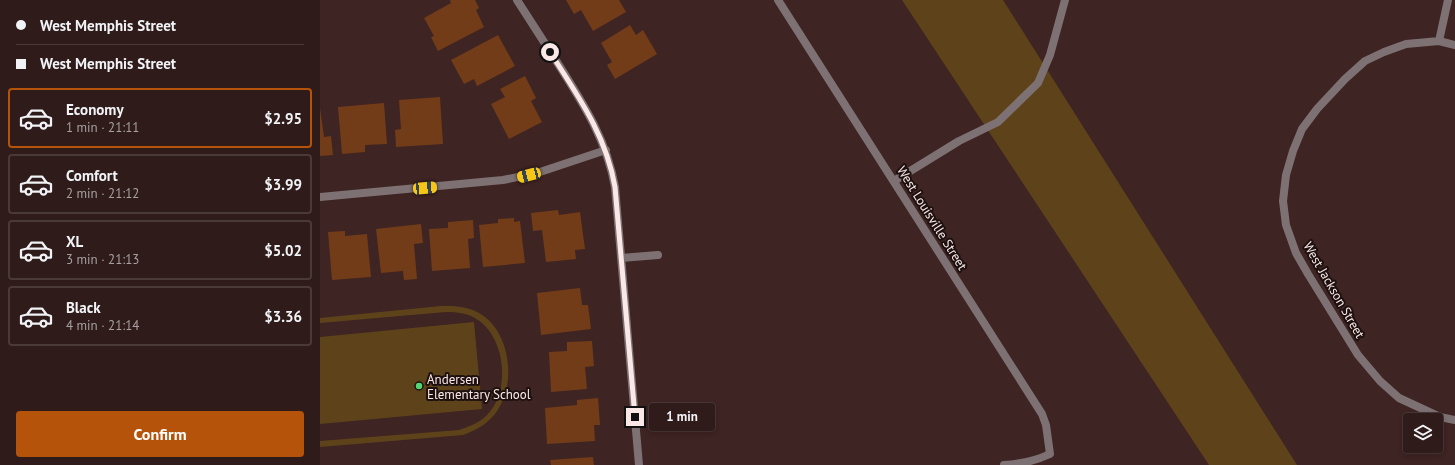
<!DOCTYPE html>
<meta charset="utf-8">
<style>
:root{--surface:#2e1b1a;--page:#362423;--text:#f1f3f6;--muted:#a7a1a2;--line:#493939;--accent:#b45309}
body{margin:0;font-family:"PT Sans",sans-serif;background:var(--page);color:var(--text);height:100vh;display:flex;flex-direction:column;font-size:15px;white-space:nowrap}
*{box-sizing:border-box;margin:0}
p{font-size:13px;color:var(--muted)}
.icon{flex:none;width:22px;height:22px;fill:none;stroke:currentColor;stroke-width:2;stroke-linecap:round;stroke-linejoin:round}
.map{position:relative;flex:1;overflow:hidden}
.side{display:flex;flex-direction:column;background:var(--surface);width:320px}
.side>*{flex:none}
.banner{display:grid;align-content:center;height:88px;padding:0 16px;background:var(--surface)}
.controls{position:absolute;left:1083px;top:413px;display:grid;gap:8px}
.controls a{display:grid;place-items:center;width:40px;height:40px;border-radius:4px;background:var(--surface);box-shadow:0 2px 6px #0003,0 0 0 1px var(--line);font-size:20px}
.end{position:absolute;width:18px;height:18px;margin:-9px;border:5px solid #fae8e6;background:#111;box-shadow:0 0 0 2px #111}
.from{border-radius:50%}
.bubble{position:absolute;height:28px;border-radius:4px;background:var(--surface);box-shadow:0 2px 6px #0003,0 0 0 1px var(--line);font-size:13px;font-weight:700;line-height:28px;text-align:center}
.car{position:absolute;width:12px;height:24px;margin:-12px -6px;border-radius:5px;box-shadow:0 0 3px 1px #0007;background:linear-gradient(#f5c518 24%,#345 0 40%,#f5c518 0 76%,#345 0 86%,#f5c518 0)}
.banner b{display:flex;align-items:center;gap:14px;height:38px;font-size:15px}
.banner b+b{border-top:1px solid var(--line)}
.banner i{width:10px;height:10px;background:var(--text)}
ul{padding:0;list-style:none}
li{display:flex;align-items:center;gap:12px;height:60px;margin:0 8px 6px;padding:0 8px;border:2px solid var(--line);border-radius:4px}
li div{flex:1}
li b{display:block;font-size:15px}
li em{font-style:normal;font-weight:700}
li.current{border-color:var(--accent)}
li>.icon{width:36px;height:36px;stroke-width:1.5}
.action{display:flex;gap:8px;margin-top:auto;padding:8px 16px}
.action a{flex:1;height:46px;border-radius:4px;background:var(--accent);color:#fff;font-size:16px;font-weight:700;line-height:46px;text-align:center}
main{display:flex;flex:1;min-height:0}
.map>svg:first-child{display:block}
</style>
<main>
<section class="side">
<div class="banner">
<b><i class="from"></i>West Memphis Street</b>
<b><i></i>West Memphis Street</b>
</div>
<ul>
<li class="current"><svg class="icon" aria-label="car" viewBox="0 0 24 24"><path d="M5 17H2v-5l4-1 3-4h7l3 4 3 1v5h-3M9 17h6M6 11h13"/><circle cx="7" cy="17" r="2"/><circle cx="17" cy="17" r="2"/></svg><div><b>Economy</b><p>1 min · 21:11</p></div><em>$2.95</em></li>
<li><svg class="icon" aria-label="car" viewBox="0 0 24 24"><path d="M5 17H2v-5l4-1 3-4h7l3 4 3 1v5h-3M9 17h6M6 11h13"/><circle cx="7" cy="17" r="2"/><circle cx="17" cy="17" r="2"/></svg><div><b>Comfort</b><p>2 min · 21:12</p></div><em>$3.99</em></li>
<li><svg class="icon" aria-label="car" viewBox="0 0 24 24"><path d="M5 17H2v-5l4-1 3-4h7l3 4 3 1v5h-3M9 17h6M6 11h13"/><circle cx="7" cy="17" r="2"/><circle cx="17" cy="17" r="2"/></svg><div><b>XL</b><p>3 min · 21:13</p></div><em>$5.02</em></li>
<li><svg class="icon" aria-label="car" viewBox="0 0 24 24"><path d="M5 17H2v-5l4-1 3-4h7l3 4 3 1v5h-3M9 17h6M6 11h13"/><circle cx="7" cy="17" r="2"/><circle cx="17" cy="17" r="2"/></svg><div><b>Black</b><p>4 min · 21:14</p></div><em>$3.36</em></li>
</ul>
<div class="action"><a>Confirm</a></div>
</section>
<div class="map">
<svg width="1135" height="465" viewBox="0 0 1135 465">
<rect width="100%" height="100%" fill="#3e2422"/>
<path fill="#5e431a" d="M582,0H683L977,465H889Z
M121,306C134,306 147,306 159,313C190,330 197,383 177,411C169,423 157,430 143,435L0,447V441L139,430C148,427 159,423 166,416C191,392 186,339 158,320C149,313 137,312 126,312L0,323V318Z
M154,322L162,409L0,424V337Z"/>
<path fill="#733c18" d="M130,0H155L159,8L156,10L164,27L118,51L111,37L114,36L104,18L131,3Z
M246,0H299L306,12L273,31L261,10L254,14Z
M310,25L316,35L323,30L337,54L295,79L287,65L292,62L281,43Z
M178,35L195,66L157,86L154,79L144,84L131,60Z
M205,76L216,98L211,101L222,122L189,139L171,104L185,97L180,89Z
M120,97L123,144L76,147L75,130L81,129L79,100Z
M64,103L67,144L45,145V152L22,154L18,107Z
M0,108L4,137L11,136L13,155L0,156Z
M238,210L239,215L260,212L265,249L255,250L256,259L226,262L222,230L213,231L211,213Z
M194,218V222L200,221L205,263L163,267L159,225L178,223V219Z
M153,220L154,238L148,239L150,268L112,271L109,229L128,228V222Z
M101,224L103,243L94,244L97,279L84,280L83,271L61,273L56,229Z
M25,231V236L47,234L51,277L12,280L8,232Z
M260,288L262,305H268L271,329L221,335L217,293Z
M272,341L274,366L265,367L267,389L231,392L229,352L247,351V342Z
M278,398L280,425H274L275,441L227,444L225,408L257,405V400Z
M273,457L274,465H231L230,460Z"/>
<g fill="none" stroke-linecap="round" stroke-linejoin="round">
<path stroke="#7e7174" stroke-width="8" d="M197,0C212,23 227,47 242,70C266,108 287,142 295,187L319,465
M458,0L722,414L726,425L730,454C715,461 701,464 684,465
M1119,41L1128,0
M1135,45L1119,41L1086,44L1064,52L1045,61L1025,79L997,109L982,129L973,151L966,175L963,201L966,225L976,253L988,274L1038,355L1060,381L1079,398L1120,417L1135,420
M574,181L639,141L678,122L718,83L730,55L745,0
M0,197L183,180L217,173L286,150
M301,258L338,255"/>
</g>
<g fill="none" stroke-linecap="round" stroke-linejoin="round">
<path stroke="#fae8e6" stroke-width="5" d="M230,52C258,96 286,135 295,187L315,417"/>
</g>
<circle fill="#52d673" stroke="#1d1110" stroke-width="1.5" cx="99" cy="386" r="4"/>
<g text-anchor="middle" dominant-baseline="central" stroke-width="4" stroke-linejoin="round" paint-order="stroke">
<g font-size="13" fill="#fae8e6" stroke="#1d1110">
<text transform="translate(612 218) rotate(58)">West Louisville Street</text>
<text transform="translate(1014 290) rotate(60)">West Jackson Street</text>
</g>
<g font-size="13" fill="#fae8e6" stroke="#1d1110" text-anchor="start">
<text x="107" y="379">Andersen<tspan x="107" dy="15">Elementary School</tspan></text>
</g>
</g>
</svg>
<div class="controls">
<a><svg class="icon" aria-label="layers" viewBox="0 0 24 24"><path d="M12 4l9 5-9 5-9-5zM3 14l9 5 9-5"/></svg></a>
</div>
<i class="end from" style="left:230px;top:52px"></i>
<i class="end" style="left:315px;top:417px"></i>
<div class="bubble" style="left:329px;top:403px;width:66px">1 min</div>
<i class="car" style="left:209px;top:175px;rotate:255deg"></i>
<i class="car" style="left:105px;top:188px;rotate:85deg"></i>
</div>
</main>
